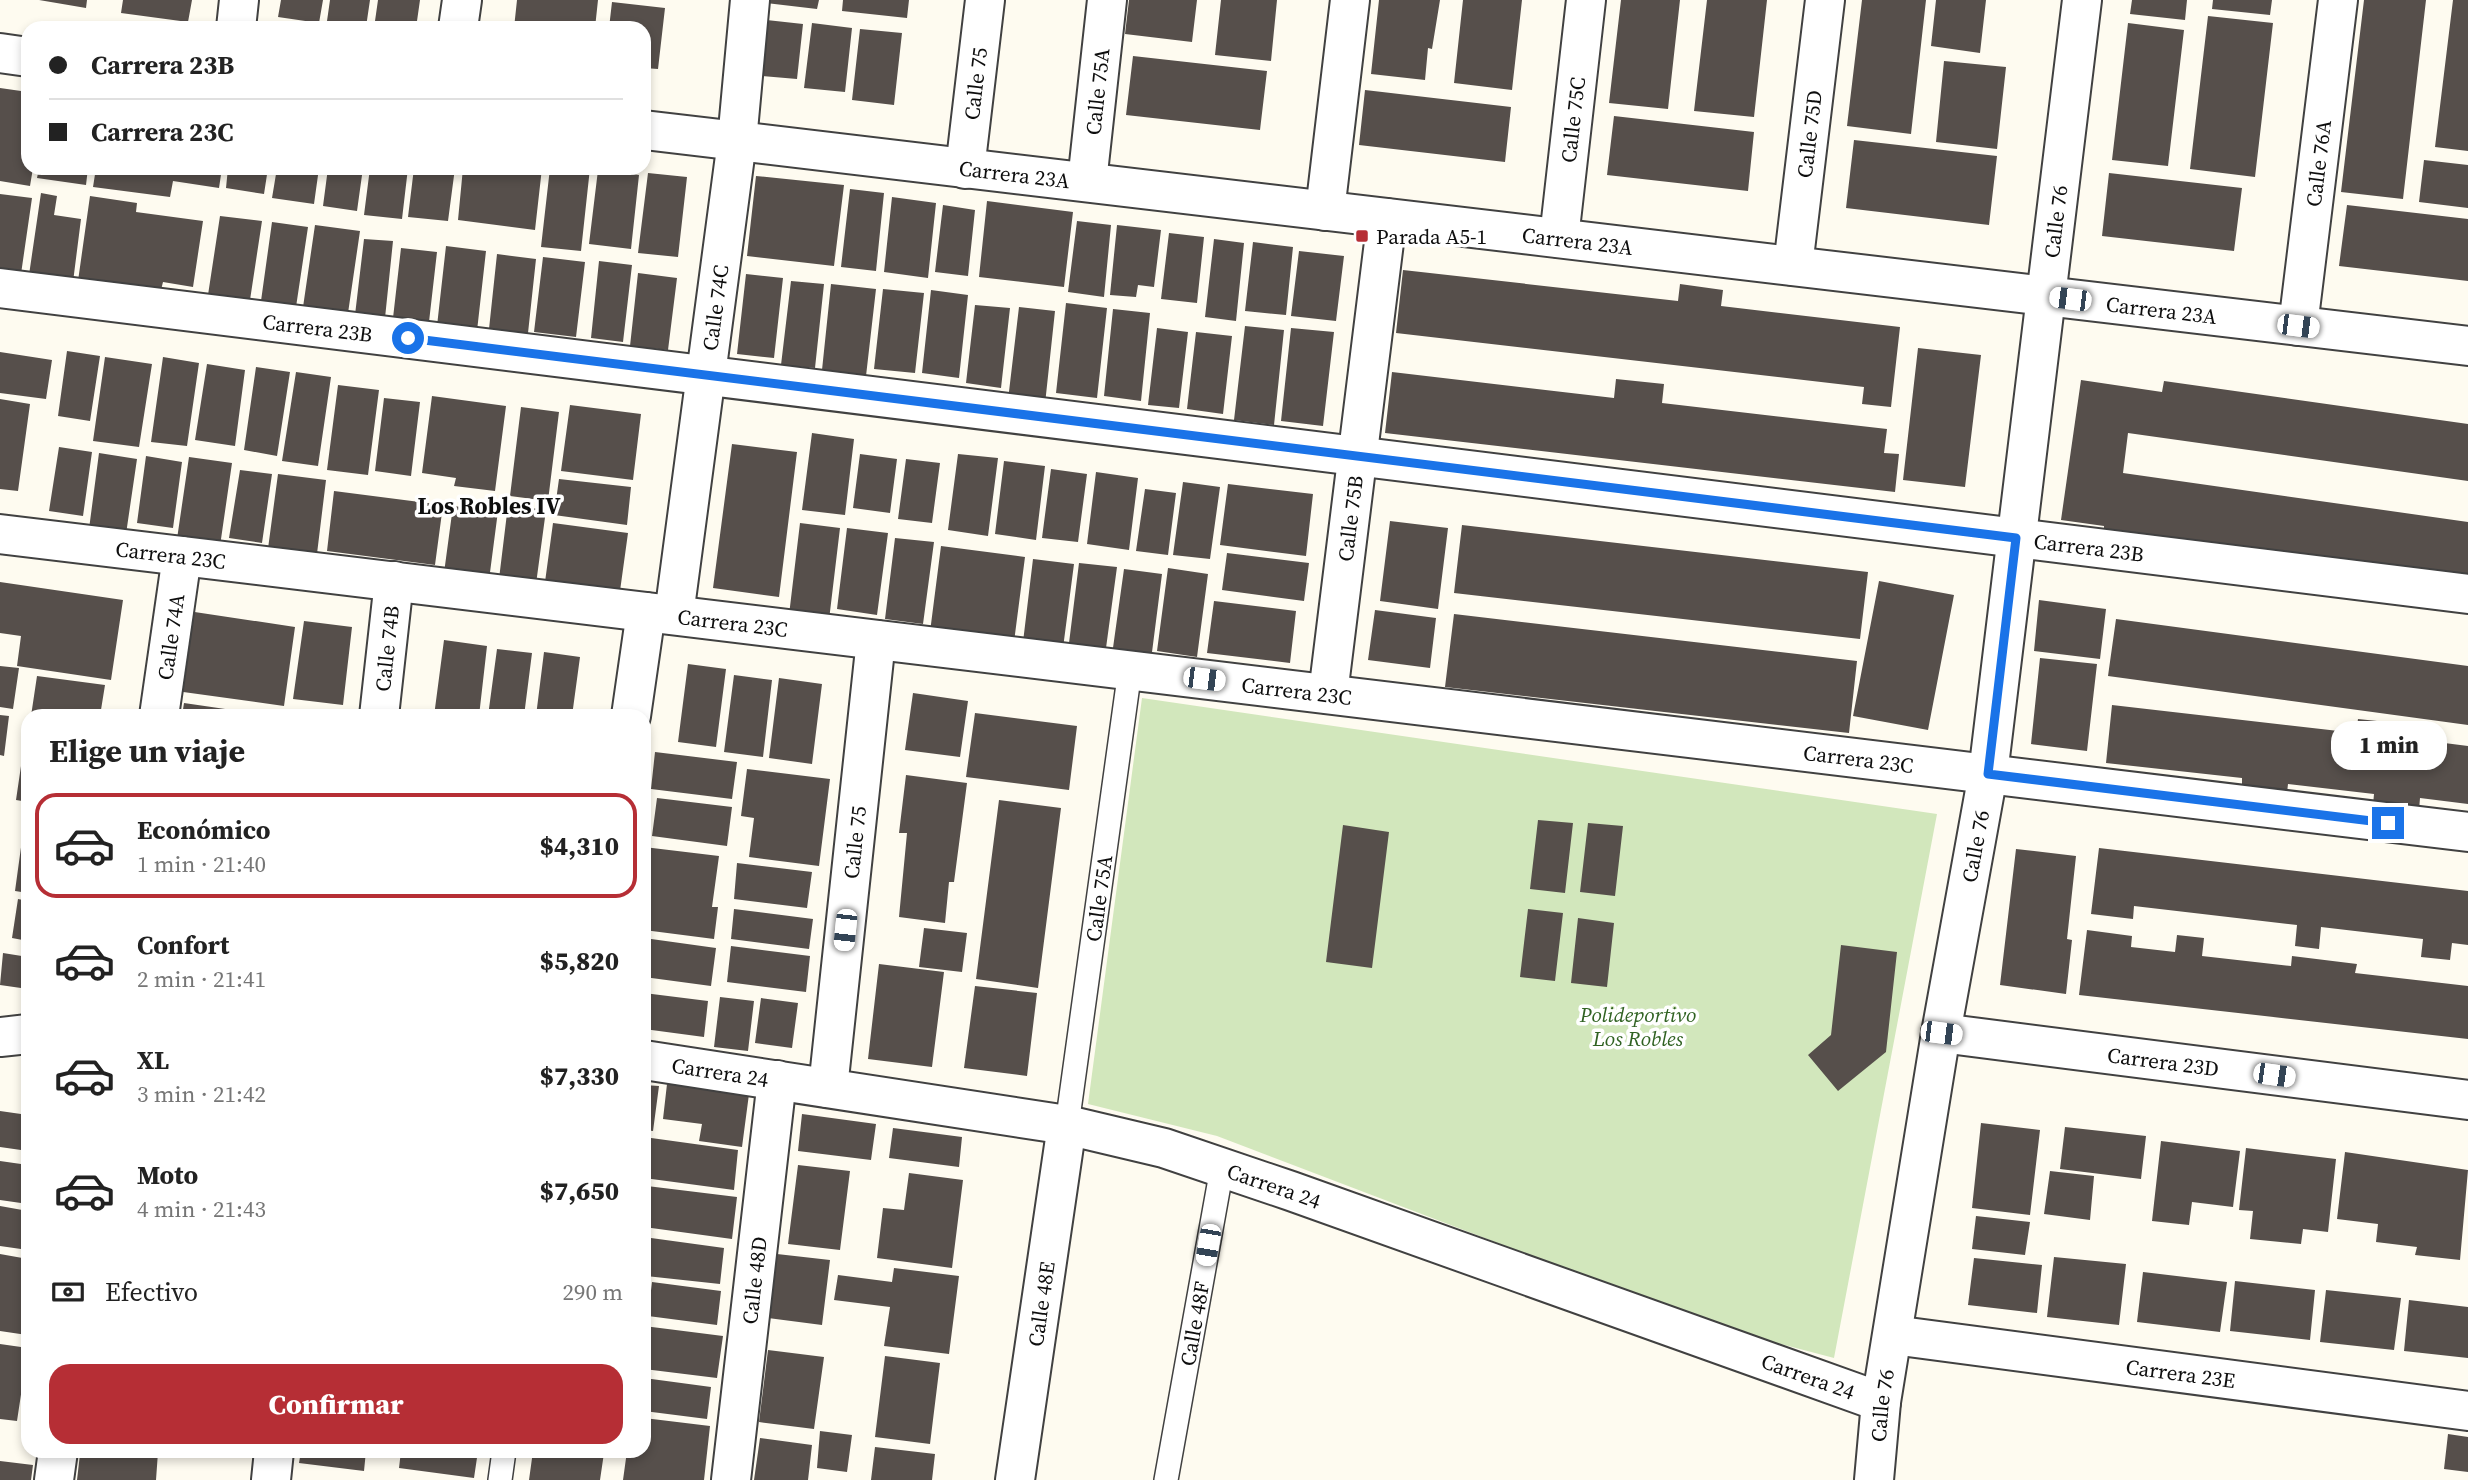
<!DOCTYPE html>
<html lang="es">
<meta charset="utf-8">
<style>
:root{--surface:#fff;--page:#f6f6f6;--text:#222;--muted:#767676;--line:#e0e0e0;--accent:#b62e35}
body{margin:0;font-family:"Source Serif 4",serif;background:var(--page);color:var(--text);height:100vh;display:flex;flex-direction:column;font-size:26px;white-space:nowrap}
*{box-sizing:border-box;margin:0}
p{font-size:23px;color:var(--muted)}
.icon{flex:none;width:38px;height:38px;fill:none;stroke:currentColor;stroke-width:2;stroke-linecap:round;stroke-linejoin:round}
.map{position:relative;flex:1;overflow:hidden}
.drawer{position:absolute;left:21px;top:709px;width:630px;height:749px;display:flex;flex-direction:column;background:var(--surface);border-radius:21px;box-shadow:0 4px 10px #0003}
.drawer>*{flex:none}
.guide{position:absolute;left:21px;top:21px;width:630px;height:154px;border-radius:21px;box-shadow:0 4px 10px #0003;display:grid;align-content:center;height:154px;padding:0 28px;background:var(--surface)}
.end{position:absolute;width:32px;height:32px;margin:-16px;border:9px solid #1a73e8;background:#fff;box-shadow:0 0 0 4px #fff}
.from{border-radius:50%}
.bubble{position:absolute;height:49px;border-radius:21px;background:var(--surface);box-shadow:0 4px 10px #0003;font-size:23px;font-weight:800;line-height:49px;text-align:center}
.car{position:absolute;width:21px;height:42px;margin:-21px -10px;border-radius:9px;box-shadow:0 0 5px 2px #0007;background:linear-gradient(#fff 24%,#345 0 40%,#fff 0 76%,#345 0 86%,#fff 0)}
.guide b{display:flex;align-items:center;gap:24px;height:66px;font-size:26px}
.guide b+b{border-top:2px solid var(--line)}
.guide i{width:18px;height:18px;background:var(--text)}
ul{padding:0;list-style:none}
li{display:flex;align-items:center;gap:21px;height:105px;margin:0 14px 10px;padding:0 14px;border:4px solid transparent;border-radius:21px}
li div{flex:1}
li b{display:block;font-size:26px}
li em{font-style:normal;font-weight:800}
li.active{border-color:var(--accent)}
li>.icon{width:63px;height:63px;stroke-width:1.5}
h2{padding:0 28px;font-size:32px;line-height:84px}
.pay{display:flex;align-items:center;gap:18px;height:77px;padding:0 28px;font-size:26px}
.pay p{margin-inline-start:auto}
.cta{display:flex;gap:14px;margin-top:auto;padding:14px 28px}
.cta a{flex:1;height:80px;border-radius:21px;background:var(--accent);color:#fff;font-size:28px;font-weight:800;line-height:80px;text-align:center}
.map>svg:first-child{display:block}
</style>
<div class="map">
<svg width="2468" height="1480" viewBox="0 0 2468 1480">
<rect width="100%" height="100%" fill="#fefbf0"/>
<path fill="#d2e7bc" d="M1142,698L1937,814L1834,1358L1723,1329L1217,1136L1088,1104Z"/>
<path fill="#564f4b" d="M39,0H87L86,8Z
M123,0H192L188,22L121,13Z
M281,0H323L319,23L278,17Z
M330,0H370L366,27L327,21Z
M378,0H420L416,28H374Z
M517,0H598L595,28H514Z
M766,0H819L817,9L766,3Z
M843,0H909L907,18L842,11Z
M1129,0H1197L1192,42L1125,34Z
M1221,0H1277L1271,61L1215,55Z
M1379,0H1440L1432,49L1428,48L1425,80L1371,74Z
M1463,0H1522L1512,90L1454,83Z
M1621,0H1680L1668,109L1609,103Z
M1707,0H1767L1754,117L1694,111Z
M1862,0H1926L1911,134L1847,126Z
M1936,0H1986L1980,53L1931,46Z
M2132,0H2187L2185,20L2130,14Z
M2213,0H2272L2270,15L2212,9Z
M2364,0H2426L2403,199L2341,192Z
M2453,0H2468V151L2435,147Z
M612,2L665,8L658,69L644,68V28H609Z
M2208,16L2273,23L2255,177L2190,169Z
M758,19L803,24L797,79L751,75Z
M812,23L852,28L845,92L804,88Z
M2128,23L2184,30L2168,166L2112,160Z
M860,29L902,33L894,105L852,100Z
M1133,56L1267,71L1260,130L1126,115Z
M1944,61L2006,67L1997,149L1936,142Z
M0,88L28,92V168H33L30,186L0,181Z
M1365,90L1511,107L1505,162L1359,145Z
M1614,116L1754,132L1748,191L1607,175Z
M1854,140L1997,156L1989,225L1846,208Z
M2424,160L2468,165V208L2419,202Z
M39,168H88L86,185L37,178Z
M96,168H222L219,188L173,181L170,197L93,187Z
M228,168H268L264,194L226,188Z
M277,168H319L314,204L272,198Z
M328,168H363L357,211L323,206Z
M370,168H408L402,219L364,215Z
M414,168H455L448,221L408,217Z
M463,168H542L535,230L458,220Z
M550,168H590L581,251L541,247Z
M598,170L639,175L631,249L589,244Z
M648,173L687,177L678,257L638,253Z
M2109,173L2242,188L2234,251L2102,236Z
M756,176L844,185L834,266L747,256Z
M850,189L884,193L876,271L841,267Z
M41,193L57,196L54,215L81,219L73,282L29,275Z
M0,194L32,198L21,274L0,271Z
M90,196L137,203L136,212L203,221L193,287L163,282L161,290L78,281Z
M892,197L936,203L928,278L884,272Z
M987,201L1073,212L1064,287L979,277Z
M943,205L975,210L968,276L935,272Z
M2347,205L2468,219V281L2339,266Z
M220,216L262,221L250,300L208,295Z
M1077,221L1111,225L1104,297L1068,292Z
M272,222L308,227L296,307L261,301Z
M315,225L360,231L347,320L302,314Z
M1117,225L1161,230L1154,287L1138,285L1136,297L1110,295Z
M1169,233L1204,237L1197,303L1161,299Z
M364,239L393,241L385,318L355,315Z
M1214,239L1244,243L1236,321L1205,317Z
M1253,242L1293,247L1286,315L1245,311Z
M446,246L486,251L477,331L437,326Z
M401,248L437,252L429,322L393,318Z
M1299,251L1344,256L1336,321L1291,316Z
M497,254L536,259L528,333L489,329Z
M543,257L585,262L576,337L534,332Z
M599,261L632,265L623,342L591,338Z
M1403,270L1678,301L1680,284L1723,290L1721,306L1900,327L1891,407L1862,404L1864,387L1396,333Z
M638,273L677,278L668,350L630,346Z
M746,274L783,278L774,358L737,354Z
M791,281L824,284L815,368L781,365Z
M831,284L876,289L866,376L822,370Z
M883,289L924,293L915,373L874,369Z
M931,290L968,295L959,378L922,373Z
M1066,303L1107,308L1097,398L1056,393Z
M975,305L1010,308L1001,388L966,383Z
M1019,307L1055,311L1045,404L1008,400Z
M1113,309L1150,313L1141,401L1104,396Z
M1245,326L1284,330L1274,425L1234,420Z
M1157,328L1188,332L1179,408L1148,405Z
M1291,328L1334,332L1323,426L1281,421Z
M1196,332L1232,336L1223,414L1187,409Z
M1918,348L1981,355L1965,487L1903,480Z
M67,351L100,356L90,421L58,416Z
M0,352L52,360L46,399L0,393Z
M105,357L152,364L139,447L93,441Z
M163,357L199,363L187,446L151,442Z
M207,364L245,370L235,446L195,440Z
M256,367L290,372L277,456L244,450Z
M296,372L331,377L318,466L282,461Z
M1392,372L1614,398L1616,379L1664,384L1662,403L1887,429L1884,453L1899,454L1895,492L1385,433Z
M2081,380L2162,392L2164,381L2468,424V481L2128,433L2123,473L2468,522V582L2104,530V526L2061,520Z
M338,385L379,390L368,475L327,470Z
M432,396L506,406L495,491L454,486L456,478L422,473Z
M384,398L420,402L411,476L375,471Z
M0,399L30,404L18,491L0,489Z
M570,405L641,414L633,480L561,471Z
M521,407L559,412L548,501L510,496Z
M812,433L854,439L845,515L802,510Z
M732,444L797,452L779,597L713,588Z
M59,447L92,452L83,516L49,511Z
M99,453L137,459L126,534L89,529Z
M860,454L897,459L890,513L853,508Z
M958,454L998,458L988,536L948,530Z
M146,456L182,462L173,528L137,523Z
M189,457L232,463L220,546L177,539Z
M906,459L940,463L932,523L898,519Z
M1004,461L1045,466L1036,540L995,534Z
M1051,469L1087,474L1078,542L1042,538Z
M240,470L272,474L262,543L229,538Z
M1096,472L1138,478L1129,550L1087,544Z
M278,474L326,480L316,562L267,556Z
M559,479L631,487L627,525L554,515Z
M1183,482L1220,487L1210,559L1173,555Z
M1228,484L1313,494L1306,556L1220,545Z
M1145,489L1176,493L1168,555L1136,551Z
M334,491L443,505L435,565L327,551Z
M508,505L546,510L536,584L499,579Z
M453,506L498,511L489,580L444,573Z
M1390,521L1448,528L1438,609L1380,601Z
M553,523L628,533L620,591L545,582Z
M800,523L840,528L829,620L789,615Z
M1462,525L1868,572L1860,639L1454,593Z
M847,528L888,533L877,615L837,609Z
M895,538L934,542L923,624L885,619Z
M941,546L1025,557L1014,642L930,632Z
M1227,553L1309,563L1304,601L1222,590Z
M1033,559L1074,564L1063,648L1023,642Z
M1079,563L1117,567L1106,648L1069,643Z
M1168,568L1208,574L1197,657L1157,651Z
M1124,569L1162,574L1151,660L1112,655Z
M1879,581L1954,595L1928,730L1853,716Z
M0,582L123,600L111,680L17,666L21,636L0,633Z
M2039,600L2106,609L2100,659L2034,651Z
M1214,601L1296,611L1290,663L1207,653Z
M1375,610L1436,618L1430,668L1368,660Z
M188,611L295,627L284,706L176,691Z
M1454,614L1857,661L1849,733L1445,687Z
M2116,619L2468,666V725L2108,676Z
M304,621L352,627L343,705L293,699Z
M444,640L487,646L479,716H434Z
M497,649L532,653L524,716H488Z
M544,652L580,657L572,716H536Z
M2040,658L2097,664L2087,751L2031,744Z
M688,664L726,669L716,747L678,742Z
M0,666L19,668L13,709L0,707Z
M734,675L772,680L763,757L724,752Z
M37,676L105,685L100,716H31Z
M779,678L822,684L812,764L769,758Z
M913,693L968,701L960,757L905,750Z
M184,703L260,714V716H182Z
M2112,705L2356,733L2358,719L2415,725L2413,739L2468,746V804L2420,798L2419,810L2373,805L2374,794L2288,784L2287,793L2242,787V778L2106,763Z
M294,709L331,714V716H293Z
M975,713L1077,726L1069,790L966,777Z
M0,715L9,716L4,756L0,755Z
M26,731L28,732V760L22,759Z
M655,752L737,762L732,799L651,789Z
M21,766L28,767V802L16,800Z
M747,769L830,779L819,866L749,857L754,818L741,816Z
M906,775L967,783L954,882H949L945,923L899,917L907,833H899Z
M657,798L732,807L727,846L652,836Z
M999,800L1061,808L1038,988L976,979Z
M26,811H28V893L15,891Z
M1538,820L1573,823L1565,893L1530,889Z
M1588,823L1623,826L1615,896L1580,892Z
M1343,825L1389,832L1372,968L1326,962Z
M644,847L719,856L712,907H718L714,939L644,930Z
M2099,848L2468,891V945L2452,943L2450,960L2421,957L2423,939L2321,927L2319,949L2295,946L2297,925L2134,906L2133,919L2091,914Z
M2016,849L2076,856L2067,939L2072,940L2066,994L2000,985Z
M737,863L812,872L807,908L734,899Z
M18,899L28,901V941L12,938Z
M734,909L813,919L809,949L731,939Z
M1528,909L1563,913L1555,981L1520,977Z
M1578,918L1614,923L1607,987L1571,983Z
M924,928L967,933L962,972L919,967Z
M2087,930L2132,936L2131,947L2175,952L2177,935L2204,938L2202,956L2291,966L2292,956L2357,964L2355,973L2468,986V1039L2079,995Z
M644,938L716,948L711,986L644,977Z
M1841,945L1897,952L1886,1052L1838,1091L1808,1055L1831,1035Z
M731,946L810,956L806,992L727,982Z
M3,953L28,957V989L0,985Z
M879,964L944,972L932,1067L868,1059Z
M975,986L1037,993L1027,1076L964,1068Z
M644,993L708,1001L704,1037L644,1029Z
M720,997L754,1001L748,1051L714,1047Z
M761,998L798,1003L792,1048L755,1043Z
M667,1084L749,1094L742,1147L699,1141L702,1124L663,1119Z
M644,1085L659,1086L653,1131L644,1130Z
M0,1111L28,1115V1151L0,1147Z
M802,1114L876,1124L871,1160L798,1151Z
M1981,1123L2040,1130L2030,1215L1972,1208Z
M2065,1127L2146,1136L2141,1179L2060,1169Z
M893,1128L962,1137L959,1167L889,1158Z
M644,1137L738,1150L734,1190L644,1178Z
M2161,1141L2240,1151L2233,1207L2192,1202L2189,1225L2152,1221Z
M2246,1148L2336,1159L2328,1232L2303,1229L2301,1244L2250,1239L2253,1211L2239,1210Z
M2345,1152L2468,1170L2460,1260L2415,1255L2417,1247L2376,1242L2378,1224L2337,1219Z
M0,1161L28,1165V1204L0,1200Z
M798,1165L850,1171L840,1250L788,1244Z
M2050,1171L2094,1176L2090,1220L2044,1214Z
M909,1173L963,1180L952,1268L877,1258L883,1208L904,1210Z
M647,1186L737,1197L732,1239L644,1227Z
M0,1206L28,1211V1250L0,1246Z
M1976,1216L2030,1222L2025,1255L1972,1249Z
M651,1238L724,1248L720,1284L646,1276Z
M0,1254L28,1259L27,1335L0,1331Z
M777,1254L830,1260L822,1325L768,1318Z
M2054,1257L2126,1264L2119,1325L2047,1317Z
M1974,1258L2042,1265L2037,1313L1968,1305Z
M894,1268L959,1276L949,1354L884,1346L890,1307L834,1300L838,1275L892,1282Z
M2143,1272L2227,1282L2220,1332L2137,1322Z
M2235,1281L2315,1290L2310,1340L2230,1331Z
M652,1282L721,1291L717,1325L648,1316Z
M2326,1290L2401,1298L2394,1350L2320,1342Z
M2409,1300L2468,1307V1358L2404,1351Z
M644,1326L723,1336L717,1378L644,1369Z
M0,1344L28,1348L17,1421L0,1419Z
M768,1350L824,1357L814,1429L759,1422Z
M885,1356L940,1363L930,1444L875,1437Z
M644,1378L711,1387L707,1419L644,1411Z
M644,1418L710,1426L704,1480H623L627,1451H644Z
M820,1431L852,1435L847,1472L817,1468Z
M2448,1434L2468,1437V1472L2444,1469Z
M760,1438L812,1445L808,1480H754Z
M875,1447L935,1454L932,1480H871Z
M118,1451L158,1452L156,1480H77L80,1454L118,1457Z
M213,1451H247L246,1457Z
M301,1451H366L364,1471L299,1463Z
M401,1451H478L474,1478L399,1468Z
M533,1451H589L604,1453L600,1480H529Z
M0,1461L33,1465L31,1480H0Z"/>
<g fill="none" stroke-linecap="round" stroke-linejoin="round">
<g stroke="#414141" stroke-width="26">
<g id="service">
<path id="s1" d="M1067,1125L1130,670"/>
<path d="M500,1480L504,1451"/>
<path id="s2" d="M1166,1480L1222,1168"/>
</g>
</g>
<g stroke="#414141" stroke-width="42">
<g id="minor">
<path d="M236,28L239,0"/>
<path d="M458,28L462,0"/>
<path d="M0,53L28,57"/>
<path id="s3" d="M644,130L2468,346"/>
<path id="s4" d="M965,169L985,0"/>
<path id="s5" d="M1087,182L1107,0"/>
<path d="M1325,211L1350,0"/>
<path id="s6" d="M1559,238L1586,0"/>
<path id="s7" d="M1793,266L1825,0"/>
<path id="s8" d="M0,288L2468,594"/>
<path id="s9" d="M2298,326L2338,0"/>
<path id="s10" d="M0,534L2468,832"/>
<path id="s11" d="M674,615L737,141L750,0"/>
<path id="s12" d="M1328,694L1387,218"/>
<path id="s13" d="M159,716L182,556"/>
<path id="s14" d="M379,716L394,581"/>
<path d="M631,716L646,612"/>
<path id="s15" d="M1941,1033L2468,1100"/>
<path d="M0,1037L28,1034"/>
<path id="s16" d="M644,1060L1067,1125L1164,1148L1291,1191L1881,1402"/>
<path id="s17" d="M828,1088L876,640"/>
<path id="s18" d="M1893,1335L2468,1411"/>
<path d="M54,1480L58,1451"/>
<path d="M271,1480L274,1451"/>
<path id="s19" d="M731,1480L777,1080"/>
<path id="s20" d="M1015,1480L1067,1125"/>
<path id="s21" d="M1874,1480L1881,1402L1941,1033L1988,774L2082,0"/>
</g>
</g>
<use href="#service" stroke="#fff" stroke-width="23"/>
<use href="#minor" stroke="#fff" stroke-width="38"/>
</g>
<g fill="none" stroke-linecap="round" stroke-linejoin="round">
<path stroke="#1a73e8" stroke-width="9" d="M408,338L2016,538L1988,774L2388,823"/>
</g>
<rect fill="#b62e35" stroke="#fff" stroke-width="2.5" x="1355" y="229" width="14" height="14" rx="3.5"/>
<g text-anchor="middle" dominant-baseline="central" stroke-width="7" stroke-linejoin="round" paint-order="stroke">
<g font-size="21" fill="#0e0e0e" stroke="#fff">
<text stroke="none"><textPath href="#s4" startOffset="86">Calle 75</textPath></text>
<text stroke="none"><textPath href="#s5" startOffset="91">Calle 75A</textPath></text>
<text stroke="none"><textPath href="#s6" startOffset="119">Calle 75C</textPath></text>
<text stroke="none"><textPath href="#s7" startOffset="133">Calle 75D</textPath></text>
<text stroke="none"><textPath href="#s9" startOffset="164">Calle 76A</textPath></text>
<text stroke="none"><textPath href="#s3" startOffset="373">Carrera 23A</textPath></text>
<text stroke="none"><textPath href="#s21" startOffset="1272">Calle 76</textPath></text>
<text stroke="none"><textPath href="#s3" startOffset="940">Carrera 23A</textPath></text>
<text stroke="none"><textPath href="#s11" startOffset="310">Calle 74C</textPath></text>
<text stroke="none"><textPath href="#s3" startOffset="1528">Carrera 23A</textPath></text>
<text stroke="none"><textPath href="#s8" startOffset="320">Carrera 23B</textPath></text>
<text stroke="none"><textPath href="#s12" startOffset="177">Calle 75B</textPath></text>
<text stroke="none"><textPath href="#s8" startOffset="2105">Carrera 23B</textPath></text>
<text stroke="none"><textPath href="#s10" startOffset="172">Carrera 23C</textPath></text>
<text stroke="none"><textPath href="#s10" startOffset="738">Carrera 23C</textPath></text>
<text stroke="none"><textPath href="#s13" startOffset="80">Calle 74A</textPath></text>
<text stroke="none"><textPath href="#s14" startOffset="68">Calle 74B</textPath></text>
<text stroke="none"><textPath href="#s10" startOffset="1306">Carrera 23C</textPath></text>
<text stroke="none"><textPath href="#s10" startOffset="1872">Carrera 23C</textPath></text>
<text stroke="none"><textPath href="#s17" startOffset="247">Calle 75</textPath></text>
<text stroke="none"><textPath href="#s21" startOffset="642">Calle 76</textPath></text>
<text stroke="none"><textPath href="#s1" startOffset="229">Calle 75A</textPath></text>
<text stroke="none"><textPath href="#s15" startOffset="224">Carrera 23D</textPath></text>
<text stroke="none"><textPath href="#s16" startOffset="77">Carrera 24</textPath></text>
<text stroke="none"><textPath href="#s16" startOffset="644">Carrera 24</textPath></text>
<text stroke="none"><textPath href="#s19" startOffset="201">Calle 48D</textPath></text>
<text stroke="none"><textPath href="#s20" startOffset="178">Calle 48E</textPath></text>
<text stroke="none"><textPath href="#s2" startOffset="159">Calle 48F</textPath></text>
<text stroke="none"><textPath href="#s18" startOffset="290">Carrera 23E</textPath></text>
<text stroke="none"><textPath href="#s16" startOffset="1211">Carrera 24</textPath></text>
<text stroke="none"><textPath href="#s21" startOffset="75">Calle 76</textPath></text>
</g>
<g font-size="21" fill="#0e0e0e" stroke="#fff" text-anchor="start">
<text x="1376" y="236">Parada A5-1</text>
</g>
<g font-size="21" font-style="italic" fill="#306222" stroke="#fff">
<text x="1638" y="1014">Polideportivo<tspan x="1638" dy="24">Los Robles</tspan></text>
</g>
<g font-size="23" font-weight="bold" fill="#0e0e0e" stroke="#fff">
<text x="489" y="506">Los Robles IV</text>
</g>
</g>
</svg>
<i class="end from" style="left:408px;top:338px"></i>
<i class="end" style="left:2388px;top:823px"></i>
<div class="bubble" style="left:2331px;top:721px;width:116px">1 min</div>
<i class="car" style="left:2070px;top:299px;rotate:277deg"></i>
<i class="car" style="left:2298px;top:326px;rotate:97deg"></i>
<i class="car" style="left:1204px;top:679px;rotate:97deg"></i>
<i class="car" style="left:845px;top:930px;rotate:186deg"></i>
<i class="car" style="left:1941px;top:1033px;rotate:97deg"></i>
<i class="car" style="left:2274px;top:1075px;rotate:98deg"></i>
<i class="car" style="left:1208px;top:1245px;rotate:190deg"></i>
<div class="guide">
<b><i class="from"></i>Carrera 23B</b>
<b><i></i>Carrera 23C</b>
</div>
<section class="drawer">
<h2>Elige un viaje</h2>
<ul>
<li class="active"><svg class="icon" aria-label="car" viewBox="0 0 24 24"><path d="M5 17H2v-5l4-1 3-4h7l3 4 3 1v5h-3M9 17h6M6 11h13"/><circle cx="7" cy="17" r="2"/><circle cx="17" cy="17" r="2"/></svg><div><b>Económico</b><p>1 min · 21:40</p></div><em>$4,310</em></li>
<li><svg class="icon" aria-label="car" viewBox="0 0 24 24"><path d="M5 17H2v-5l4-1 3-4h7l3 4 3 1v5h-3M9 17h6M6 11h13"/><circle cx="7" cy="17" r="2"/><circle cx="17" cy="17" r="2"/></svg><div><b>Confort</b><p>2 min · 21:41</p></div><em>$5,820</em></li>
<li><svg class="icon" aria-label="car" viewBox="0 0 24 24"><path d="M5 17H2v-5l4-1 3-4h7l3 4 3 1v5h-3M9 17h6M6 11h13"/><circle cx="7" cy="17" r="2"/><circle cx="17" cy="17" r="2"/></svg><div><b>XL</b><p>3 min · 21:42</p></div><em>$7,330</em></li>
<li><svg class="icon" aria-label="car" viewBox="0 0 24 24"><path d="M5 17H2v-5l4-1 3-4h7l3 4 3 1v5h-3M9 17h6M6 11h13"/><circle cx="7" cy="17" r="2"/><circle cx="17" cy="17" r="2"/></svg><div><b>Moto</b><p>4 min · 21:43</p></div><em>$7,650</em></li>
</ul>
<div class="pay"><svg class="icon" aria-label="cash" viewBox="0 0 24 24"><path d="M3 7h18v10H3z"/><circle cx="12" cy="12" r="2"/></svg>Efectivo<p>290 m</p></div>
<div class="cta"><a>Confirmar</a></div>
</section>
</div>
